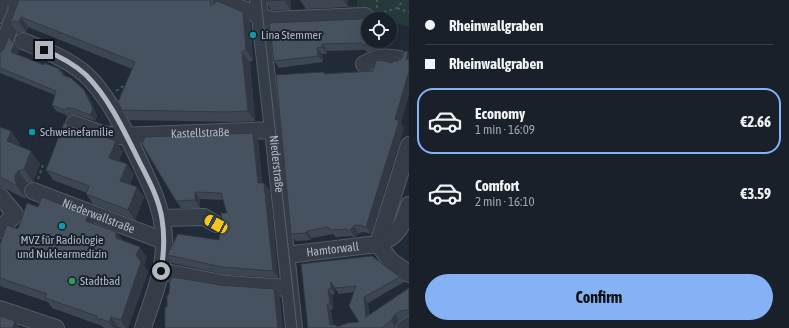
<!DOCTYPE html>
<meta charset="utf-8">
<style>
:root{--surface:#192029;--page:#222831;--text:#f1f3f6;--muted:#9fa3a8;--line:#373e46;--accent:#84b2f5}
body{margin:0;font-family:"Asap Condensed",sans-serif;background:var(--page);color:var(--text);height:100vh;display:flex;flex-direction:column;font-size:15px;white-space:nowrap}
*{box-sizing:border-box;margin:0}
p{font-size:13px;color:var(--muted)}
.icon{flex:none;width:22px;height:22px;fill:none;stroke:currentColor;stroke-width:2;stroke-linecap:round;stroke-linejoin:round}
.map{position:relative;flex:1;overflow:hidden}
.details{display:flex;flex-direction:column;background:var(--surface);width:380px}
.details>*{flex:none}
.guide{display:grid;align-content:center;height:88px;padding:0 16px;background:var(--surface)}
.fabs{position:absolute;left:361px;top:12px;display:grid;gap:8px}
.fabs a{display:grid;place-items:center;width:36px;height:36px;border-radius:50%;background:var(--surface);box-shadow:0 4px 16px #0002,0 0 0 1px var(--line);font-size:20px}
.end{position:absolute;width:18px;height:18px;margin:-9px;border:5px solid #afb8c5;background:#111;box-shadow:0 0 0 2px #111}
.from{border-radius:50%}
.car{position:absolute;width:12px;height:24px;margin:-12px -6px;border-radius:5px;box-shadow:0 0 3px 1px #0007;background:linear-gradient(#f5c518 24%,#345 0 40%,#f5c518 0 76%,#345 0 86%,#f5c518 0)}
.guide b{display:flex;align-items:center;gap:14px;height:38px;font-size:15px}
.guide b+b{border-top:1px solid var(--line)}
.guide i{width:10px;height:10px;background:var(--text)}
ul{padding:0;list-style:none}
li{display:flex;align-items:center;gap:12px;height:66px;margin:0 8px 6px;padding:0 8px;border:2px solid transparent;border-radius:16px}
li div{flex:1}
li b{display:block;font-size:15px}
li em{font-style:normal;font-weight:700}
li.active{border-color:var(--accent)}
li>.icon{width:36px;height:36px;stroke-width:1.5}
.action{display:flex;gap:8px;margin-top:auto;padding:8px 16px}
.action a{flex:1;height:46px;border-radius:24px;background:var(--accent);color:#111;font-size:16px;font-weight:700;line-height:46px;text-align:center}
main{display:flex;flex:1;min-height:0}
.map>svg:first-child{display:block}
</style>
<main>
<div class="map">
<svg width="409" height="328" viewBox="0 0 409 328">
<rect width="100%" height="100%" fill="#212b37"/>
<path fill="#263a3b" d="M357,0H409V27L390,21V19H368L350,21L348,6H357Z"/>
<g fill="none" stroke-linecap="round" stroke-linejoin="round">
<g stroke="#525b66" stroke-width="18">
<g id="minor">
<path d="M220,0L271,20L365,16"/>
<path id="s1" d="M258,0L273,130L294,328"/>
<path d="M0,15L4,4"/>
<path d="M23,41C44,50 66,58 84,73C108,94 125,132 139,160C145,174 152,187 157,202C161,214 164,227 164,240C165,270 152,300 143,328"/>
<path d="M364,64C378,57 384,56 400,59"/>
<path id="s2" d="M74,124L102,134L120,136L273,130"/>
<path d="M409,145L378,244L390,260L409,274"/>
<path id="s3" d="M33,191L164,241"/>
<path d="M0,196L15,214L0,230"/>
<path d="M162,218L204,217L216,224"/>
<path id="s4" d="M286,255L378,244C399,236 403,225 409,205"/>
<path d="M161,271L226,284L289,288"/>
<path d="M0,309L56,328"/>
<path d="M404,328L409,325"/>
</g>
</g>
<path stroke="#435658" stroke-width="2" stroke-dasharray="3 3" stroke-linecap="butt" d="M377,8V0
M397,8L409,12
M378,14L397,8L404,0
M116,91L126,84
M38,179L43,165"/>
<use href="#minor" stroke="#353d48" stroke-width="16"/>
<path stroke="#57616f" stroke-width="1" d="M261,0L297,328"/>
<g stroke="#525b66" stroke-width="18" stroke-linecap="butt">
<path id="minor-bridge" d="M0,52L17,9L16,4"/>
</g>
<use href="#minor-bridge" stroke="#353d48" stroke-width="16"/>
</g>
<path fill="#3d4753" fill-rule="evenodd" d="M19,0H210L213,4L243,12L250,22L253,60L250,62L255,121L231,122L129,120L122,110L132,69L28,27L26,32H21L18,33L10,23Z
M265,0H291V10H271Z
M300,0H348V7L306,9Z
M372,14L375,19H368V41H377V49L366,52L365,50L327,51V54H322L323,62L279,68L274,61Z
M9,36L19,50L17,55L44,65L60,69L65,76L89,97L97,116L95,121L77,115H72L67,117L66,115L56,111L52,105L55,95L0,73V53L4,49Z
M324,72L325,74L401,123L404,128L371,234L364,232L359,233L355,237H353L351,236L336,237L333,234L312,238L310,240L296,241L291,234Z
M0,127L20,144L19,146L40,164L33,182L27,183L24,188V193L26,199L0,186Z
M253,133L258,140L262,183L270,190L278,278L227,275L172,263L167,255L219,240L227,213L223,200L200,199V208H181L176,201Z
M123,151L119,161L127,164L134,174L130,184L144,197L135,220L93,204L86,194L87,193L53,180L46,170Z
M95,225L116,232L123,241L147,257L144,265L148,272L128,328H121L118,327V328H104L102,326L52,308L48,302L0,286V244Z
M301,264L400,277L404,282L368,303L369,315L409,288V316L404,317L399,320L395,327L393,328H308ZM334,287L339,294L354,292L359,322L338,327L336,325H333L331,310L333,309L332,295L335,294Z"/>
<path fill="#323944" d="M284,0H291V10Z
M343,0H348V7Z
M243,12L250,22L253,60L246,50Z
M372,14L375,19H372Z
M21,17L28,27L26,32L19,22Z
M9,36L19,50L16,59L11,52V40Z
M373,41H377V49L373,42Z
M322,44L327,51V54L322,47Z
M317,48L322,54L323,62L318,56Z
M242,52L250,62L255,121L248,111Z
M408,52L409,54V63L406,59Z
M409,71V95L401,123L404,128L371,234L366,227L395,119Z
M84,90L89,97L97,116L95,121L90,115Z
M11,131L20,144L16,154L7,141Z
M253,133L258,140L263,190L258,183Z
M116,141L123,151L116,168L109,158Z
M31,151L40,164L33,182L24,169Z
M127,164L134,174L127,191L120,181Z
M18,171L27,183L24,188V193L26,199L17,186L15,180V175Z
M264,183L270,190L278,278L273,271Z
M137,187L144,197L135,220L128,210Z
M195,192L200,199V208L195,200Z
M88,215L95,225L86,221Z
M354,226L359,233L355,237L350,230Z
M307,231L312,238L310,240L305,233Z
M116,232L123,242L116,238Z
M140,247L147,257L144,265L148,272L128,328H126L121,320L136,255Z
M331,282L334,287L335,294L331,289Z
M274,289L280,297L283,328H278Z
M328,289L332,295L333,309L330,304Z
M364,297L368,303L369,323L366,317Z
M327,304L331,310L333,328L330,325Z
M395,314L399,320L395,327L391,321Z
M111,317L118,327V328H113L109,322Z
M15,321L20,328H13Z"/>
<path fill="#475261" stroke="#323944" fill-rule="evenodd" d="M19,0H210L211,6L217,1L243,12L246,50L242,52L248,111L224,112L122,110L118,102L135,62L21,17L19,22L14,21L10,23Z
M265,0H284L266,1Z
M368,14H372V19H368V41H373V42L362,46V43L322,44V47L317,48L318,56L274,61L269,23L361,19L365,17Z
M9,36L11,40L15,43L11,52L44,65V63L60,69L59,71L63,73L62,75L71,78L84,90L93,109L90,115L72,108H67L63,111V109L52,105L56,91L0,68V53L4,49Z
M404,51L408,52L406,59L409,60V71L395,119L399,121L366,227L360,225L354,226L350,230L348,231L346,229L331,230L328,227L307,231L305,233L291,234L276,75L324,72V74L373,71L376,61L381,60L392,63L393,61H398L402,58Z
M64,123L116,141L109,158L127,164L120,181L137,187L128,210L86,194L89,186L46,170Z
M0,127L11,131L7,141L31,151L24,169L18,171L15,175V180L17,186L0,177Z
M253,133L258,183H264L273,271L222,267L167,255L178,234L219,240L220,231L222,230L221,213H227L221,193L195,192V200L176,201L142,144L145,137Z
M42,197L88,215L86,221L116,232V238L140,247L136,255L141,262L121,320L111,317L109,322L97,318V316L45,298L47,294L0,278V244L7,225L18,229L27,203L38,207Z
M372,256L400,277L364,297L366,317L409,288V309L406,310L401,311L395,314L391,321L381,328H308L301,264ZM331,282L335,288L356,286L349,306L359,322L348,323L337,327L336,325H330L327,304H330L328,289H331Z
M173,277L220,285L274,289L278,328H165V307H167V296L169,294L170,279Z
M0,316L15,321L13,328H0Z"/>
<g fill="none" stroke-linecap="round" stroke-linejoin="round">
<path stroke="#afb8c5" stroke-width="5" d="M44,50C59,56 74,64 86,75C110,99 125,133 140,163C149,181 159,199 162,219C165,237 164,253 161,271"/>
</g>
<g fill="#0f9aa8" stroke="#1a222d" stroke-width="1.5">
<circle cx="253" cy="35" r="4"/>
<circle cx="32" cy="132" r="4"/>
<circle cx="62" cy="226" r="4"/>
</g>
<circle fill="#2e9e5b" stroke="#1a222d" stroke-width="1.5" cx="72" cy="281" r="4"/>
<g text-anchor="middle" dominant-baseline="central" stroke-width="4" stroke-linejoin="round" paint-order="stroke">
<g font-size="12" fill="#afb8c5" stroke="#1a222d" text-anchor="start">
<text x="261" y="35">Lina Stemmer</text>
<text x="40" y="132">Schweinefamilie</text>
<text x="62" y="240" text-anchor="middle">MVZ für Radiologie<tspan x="62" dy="14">und Nuklearmedizin</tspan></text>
<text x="80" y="281">Stadtbad</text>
</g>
<g font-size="12" fill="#afb8c5" stroke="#1a222d">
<text stroke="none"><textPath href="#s2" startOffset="128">Kastellstraße</textPath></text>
<text stroke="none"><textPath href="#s1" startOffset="165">Niederstraße</textPath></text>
<text stroke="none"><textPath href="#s3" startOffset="70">Niederwallstraße</textPath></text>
<text stroke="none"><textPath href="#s4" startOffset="47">Hamtorwall</textPath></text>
</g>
</g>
</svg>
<div class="fabs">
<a><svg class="icon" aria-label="locate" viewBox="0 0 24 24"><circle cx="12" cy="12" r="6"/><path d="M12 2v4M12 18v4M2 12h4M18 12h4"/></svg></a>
</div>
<i class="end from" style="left:161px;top:271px"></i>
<i class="end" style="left:44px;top:50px"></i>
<i class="car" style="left:216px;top:224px;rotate:299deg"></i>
</div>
<section class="details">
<div class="guide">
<b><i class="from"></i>Rheinwallgraben</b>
<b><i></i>Rheinwallgraben</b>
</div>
<ul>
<li class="active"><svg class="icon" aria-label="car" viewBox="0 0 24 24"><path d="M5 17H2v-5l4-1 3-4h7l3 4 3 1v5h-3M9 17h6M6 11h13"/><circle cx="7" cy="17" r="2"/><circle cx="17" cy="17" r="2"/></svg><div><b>Economy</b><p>1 min · 16:09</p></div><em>€2.66</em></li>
<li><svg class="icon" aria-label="car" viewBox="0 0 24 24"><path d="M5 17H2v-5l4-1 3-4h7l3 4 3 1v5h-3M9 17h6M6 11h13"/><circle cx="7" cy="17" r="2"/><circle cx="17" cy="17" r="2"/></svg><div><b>Comfort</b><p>2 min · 16:10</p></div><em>€3.59</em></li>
</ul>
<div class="action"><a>Confirm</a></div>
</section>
</main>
